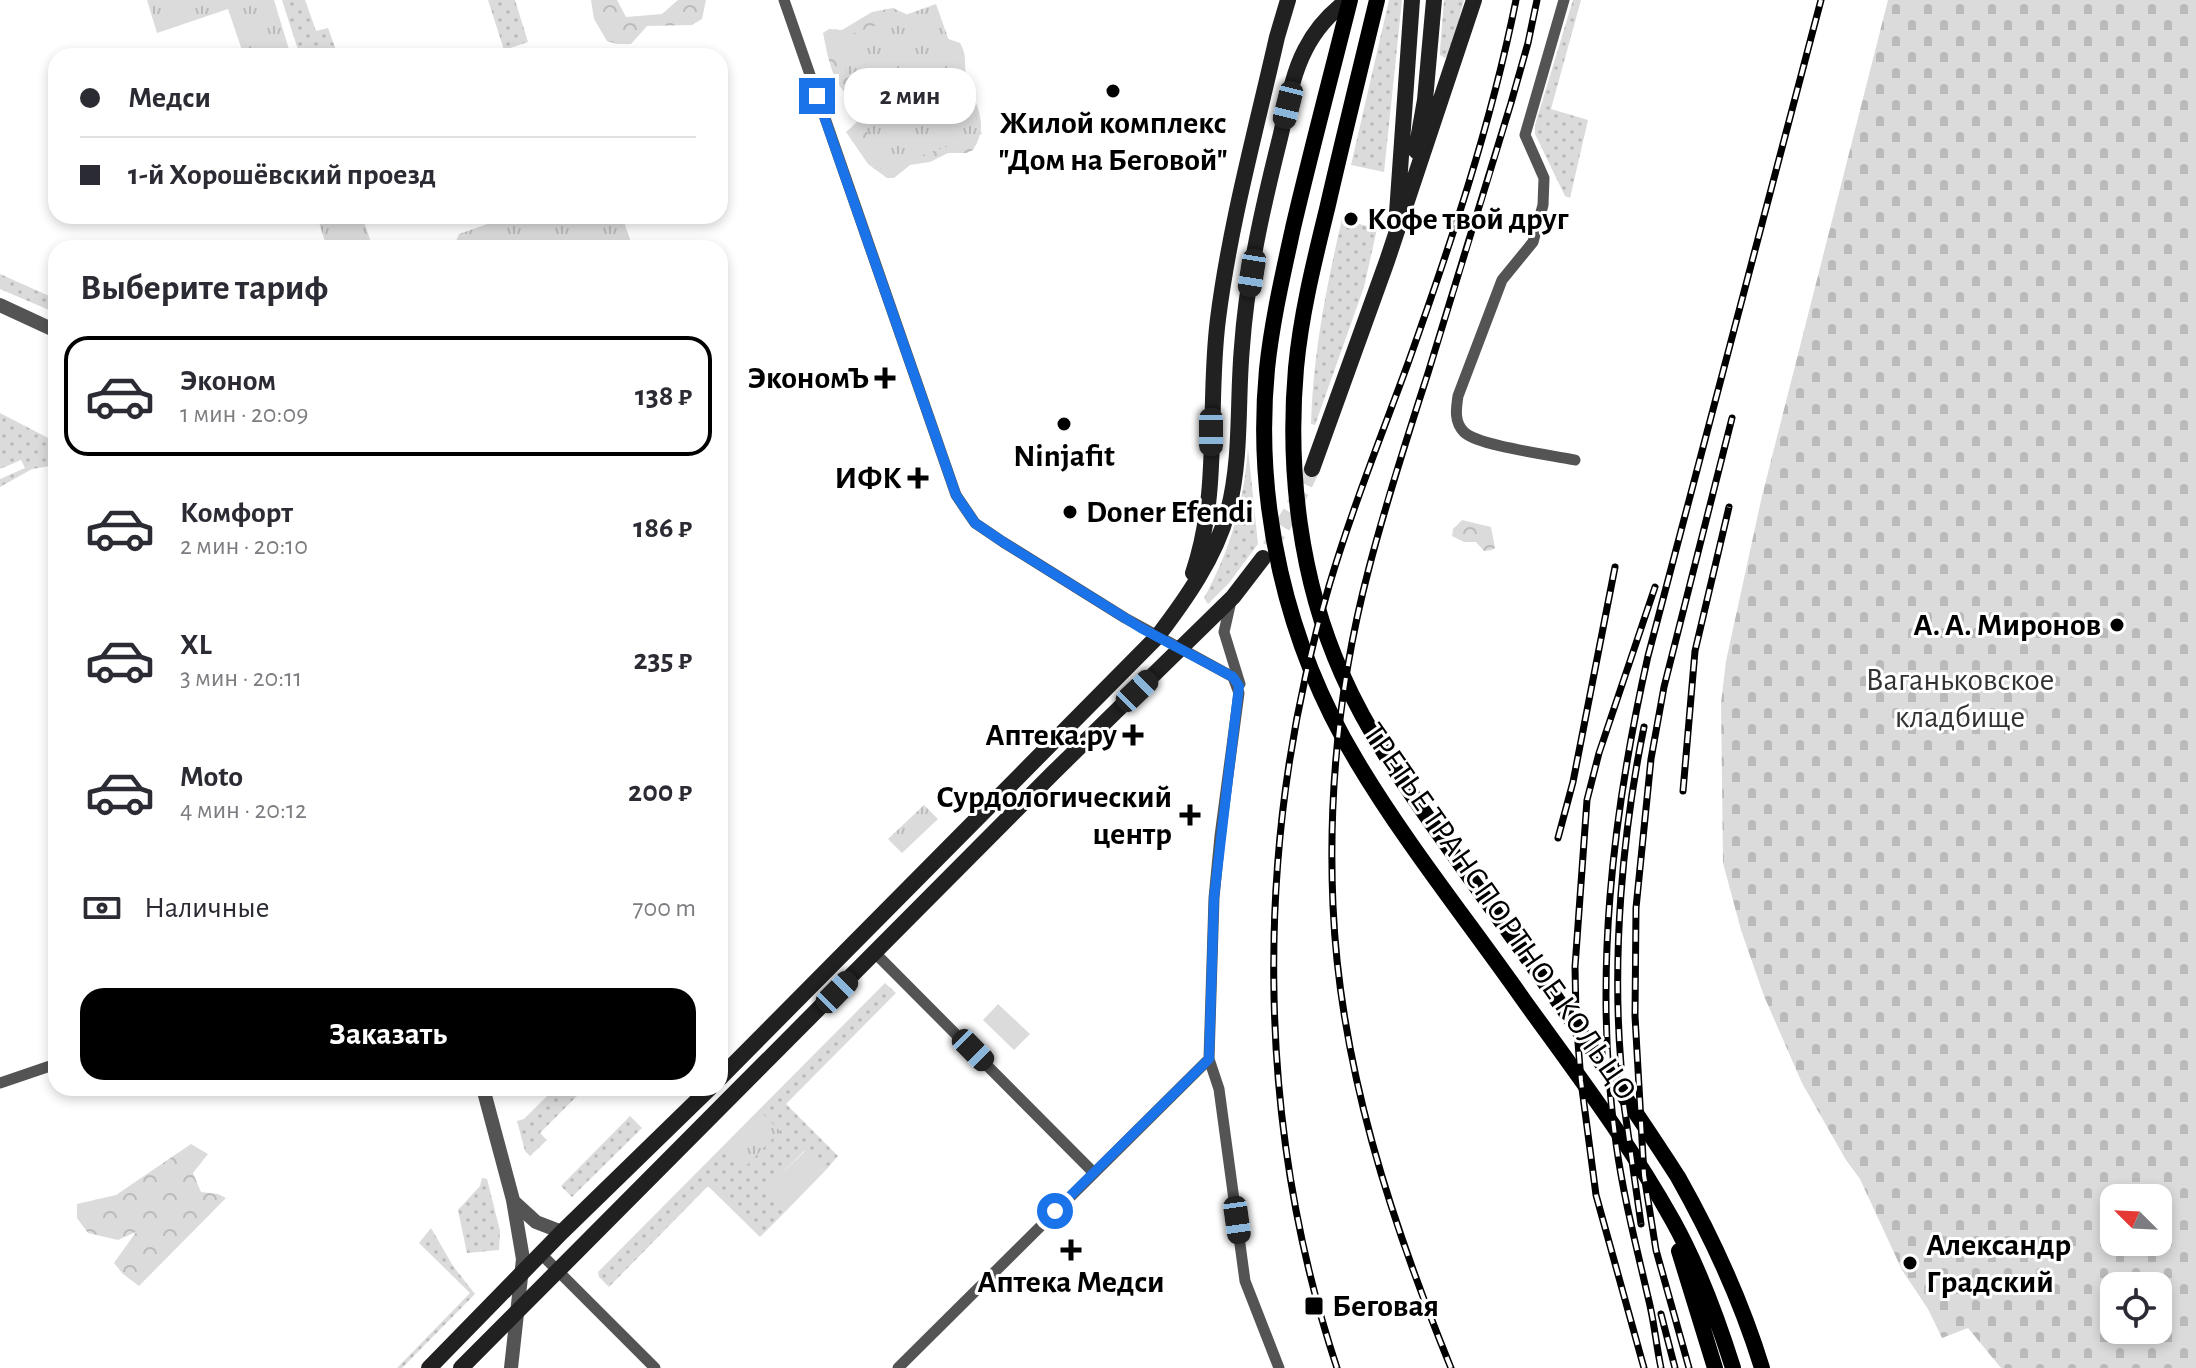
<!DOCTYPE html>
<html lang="ru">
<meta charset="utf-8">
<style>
:root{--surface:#fff;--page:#f2f2f3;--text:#2b2b33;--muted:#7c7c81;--line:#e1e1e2;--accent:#000}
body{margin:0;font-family:"Alegreya Sans",sans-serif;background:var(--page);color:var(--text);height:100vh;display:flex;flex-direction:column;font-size:30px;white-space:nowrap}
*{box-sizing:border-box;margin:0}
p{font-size:26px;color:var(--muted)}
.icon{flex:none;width:44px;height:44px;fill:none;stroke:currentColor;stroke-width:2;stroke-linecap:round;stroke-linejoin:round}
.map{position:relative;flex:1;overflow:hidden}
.panel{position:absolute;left:48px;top:240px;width:680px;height:856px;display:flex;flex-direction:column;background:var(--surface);border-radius:24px;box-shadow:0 4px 12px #0003}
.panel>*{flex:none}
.guide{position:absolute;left:48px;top:48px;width:680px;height:176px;border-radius:24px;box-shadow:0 4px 12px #0003;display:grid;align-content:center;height:176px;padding:0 32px;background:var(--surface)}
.needle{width:52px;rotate:294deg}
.tools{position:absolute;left:2100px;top:1184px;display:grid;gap:16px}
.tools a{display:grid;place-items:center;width:72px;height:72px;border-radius:16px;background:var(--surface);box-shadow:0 4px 12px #0003;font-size:40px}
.end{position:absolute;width:36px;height:36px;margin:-18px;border:10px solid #1a73e8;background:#fff;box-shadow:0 0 0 4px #fff}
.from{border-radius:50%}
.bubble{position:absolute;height:56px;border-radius:24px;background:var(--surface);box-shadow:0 4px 12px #0003;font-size:26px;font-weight:600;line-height:56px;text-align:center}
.car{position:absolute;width:24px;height:48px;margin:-24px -12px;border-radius:10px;box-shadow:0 0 6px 2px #0007;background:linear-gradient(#222 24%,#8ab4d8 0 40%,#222 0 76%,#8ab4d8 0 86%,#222 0)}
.guide b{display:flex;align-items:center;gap:28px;height:76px;font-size:30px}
.guide b+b{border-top:2px solid var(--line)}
.guide i{width:20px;height:20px;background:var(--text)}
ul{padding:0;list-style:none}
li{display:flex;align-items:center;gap:24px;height:120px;margin:0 16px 12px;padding:0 16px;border:4px solid transparent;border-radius:24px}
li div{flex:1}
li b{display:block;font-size:30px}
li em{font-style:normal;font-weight:600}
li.selected{border-color:var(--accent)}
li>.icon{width:72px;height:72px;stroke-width:1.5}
h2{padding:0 32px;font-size:36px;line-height:96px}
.pay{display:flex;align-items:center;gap:20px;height:88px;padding:0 32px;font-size:30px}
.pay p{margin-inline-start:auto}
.primary-button{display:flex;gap:16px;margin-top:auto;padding:16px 32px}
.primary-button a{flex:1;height:92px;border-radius:24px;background:var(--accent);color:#fff;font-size:32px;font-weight:600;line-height:92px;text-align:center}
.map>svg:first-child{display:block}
</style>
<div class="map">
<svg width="2196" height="1368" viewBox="0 0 2196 1368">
<defs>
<pattern id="grass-dots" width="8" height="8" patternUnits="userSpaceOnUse" patternTransform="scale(2)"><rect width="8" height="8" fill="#dbdbdb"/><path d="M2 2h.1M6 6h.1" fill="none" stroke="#bababa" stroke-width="1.8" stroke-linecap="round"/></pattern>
<pattern id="forest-crowns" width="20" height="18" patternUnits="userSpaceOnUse" patternTransform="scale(2)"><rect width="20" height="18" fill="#dbdbdb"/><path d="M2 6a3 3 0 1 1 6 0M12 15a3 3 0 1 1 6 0" fill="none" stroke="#bababa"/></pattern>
<pattern id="cemetery-stones" width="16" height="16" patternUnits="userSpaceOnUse" patternTransform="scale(2)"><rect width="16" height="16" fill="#dbdbdb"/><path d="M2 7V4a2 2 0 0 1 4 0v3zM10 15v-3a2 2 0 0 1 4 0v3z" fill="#bababa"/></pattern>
<pattern id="park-tufts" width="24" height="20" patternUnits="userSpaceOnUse" patternTransform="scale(2)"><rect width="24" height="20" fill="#dbdbdb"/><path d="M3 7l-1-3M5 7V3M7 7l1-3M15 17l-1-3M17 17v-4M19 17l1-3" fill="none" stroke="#bababa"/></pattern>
</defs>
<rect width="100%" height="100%" fill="#fff"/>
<path fill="url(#grass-dots)" d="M282,0H305L316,31L328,28L336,50L317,56H300Z
M488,0H515L528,42L504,50Z
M1389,0H1402L1384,172L1351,165Z
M1444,0H1464L1450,53L1445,58L1440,55V50Z
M1573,0H1581L1551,109L1588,120L1570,198L1565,196L1535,134V125Z
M1342,219L1377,229L1364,287L1315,425L1311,424C1313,354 1326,288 1342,219Z
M0,274L56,299V313L0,289Z
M0,413L56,442V465L32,469L0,487V479L25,468L21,460L0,469Z
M1248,448L1258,544L1229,583L1208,604L1204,598C1230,550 1244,503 1248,448Z
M885,983L896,993L786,1104L838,1156L825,1171L804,1151L765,1191L785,1212L760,1237L708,1186L609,1287L599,1277L598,1272Z
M555,1088H585L540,1133L547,1140L530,1156L525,1151L517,1121L524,1119Z
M630,1116L642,1128L572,1197L561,1186Z
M482,1178L487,1179L500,1231L499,1250L467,1253L458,1210L480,1186Z
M431,1228L453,1266L475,1294L402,1368H397L470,1293L419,1243Z"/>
<path fill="url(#forest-crowns)" d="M591,0H617L626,17L662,14L678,0H706L702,19L692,25L647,26L631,44H617L607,41L594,19Z
M893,8L906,14L920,29L960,43C967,54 964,63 966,75C972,101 992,121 973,150L967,153H948L930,162L910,165L894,178H887L868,164L846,132L858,121L873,116L860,98L853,100C832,85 828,57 823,33L829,29L842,30L872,12Z
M1462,520L1491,527L1495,548L1492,550L1484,551L1476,542H1464L1452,536L1453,529Z
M191,1144L208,1154L193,1173L201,1192L218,1194L226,1198L139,1286L123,1274L114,1263L136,1232L118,1240L88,1233L77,1218V1204L116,1195Z"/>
<path fill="url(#cemetery-stones)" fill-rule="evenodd" d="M1888,0H2196V1368H2001L1968,1328L1942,1338L1928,1309L1902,1270L1860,1179L1846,1160L1802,1083L1764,996L1741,930L1723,863L1721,703L1726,661L1762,496ZM2114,1198H2158V1242H2114ZM2114,1286H2158V1330H2114Z"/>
<path fill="url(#park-tufts)" d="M147,0H274L291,56H244L228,9L157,33Z
M936,4L982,134L881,170L835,40Z
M317,216H362L373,248H327Z
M510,216H622L633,248H457L456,241L459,234Z
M924,805L938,819L902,853L888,839Z
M761,1112L780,1131L744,1168L725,1148Z"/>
<path fill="#dbdbdb" d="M998,1004L1030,1034L1014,1050L983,1020Z
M805,1151L825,1171L785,1212L764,1191Z"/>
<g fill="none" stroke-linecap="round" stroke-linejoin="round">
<path stroke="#d9d9d9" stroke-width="16" stroke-dasharray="16 8" stroke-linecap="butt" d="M1270,547L1292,510L1312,469"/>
<path stroke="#545454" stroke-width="11" d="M784,0L956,495L975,523L1003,542L1125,618L1233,677L1239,693L1220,836L1214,898L1209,1059L1219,1089L1245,1281L1279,1368
M1564,0L1525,135L1544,178L1543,205L1533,242L1502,280L1458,396C1456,409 1454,422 1464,432C1478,446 1552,455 1575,460
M1231,601L1224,632L1240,684
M875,953L1094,1173
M0,1083L56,1064
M541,1254L655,1368
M898,1368L1209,1059"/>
<path stroke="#545454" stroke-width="14" d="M0,305L56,331
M483,1088L513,1200L523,1259L511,1368
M513,1201L536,1222L562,1232"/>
<path stroke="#212121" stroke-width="16" d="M1416,151L1425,100L1434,0
M1397,213L1412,0
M1312,469L1387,261L1474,0
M1193,573C1221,491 1207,404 1218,319C1230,224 1256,130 1277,37L1288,0
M720,1078L1157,637C1186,599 1215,558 1228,511C1242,458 1237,401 1242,347C1247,276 1263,206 1280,138C1287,109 1291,77 1305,50C1315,30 1330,13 1348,0
M429,1368L562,1232L710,1088
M461,1368L1054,772L1233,597L1263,558"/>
<path stroke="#000" stroke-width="16" d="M1350,0C1331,76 1311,151 1293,228C1283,274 1272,321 1267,369C1254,504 1286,644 1356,760C1406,844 1469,922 1525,1002C1577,1074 1630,1144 1673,1221C1699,1268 1717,1317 1733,1368
M1377,0C1360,70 1343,139 1327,209C1314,262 1301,314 1296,368C1287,470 1300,580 1342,674C1373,745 1422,809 1466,872C1538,973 1611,1073 1678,1177C1713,1239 1741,1300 1762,1368
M1679,1251L1715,1368"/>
<g stroke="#000" stroke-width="7">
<path id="rail" d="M1683,791L1695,651L1729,507
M1558,838L1573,782L1615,567
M1621,1065C1612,957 1622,834 1644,727
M1624,1105L1641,1224
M1661,1314L1675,1368
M1337,1368C1254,1119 1254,838 1329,586C1351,512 1380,439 1407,366C1450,246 1491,125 1516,0
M1451,1368C1391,1221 1340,1067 1333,906C1328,793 1340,678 1369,568C1386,502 1407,438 1428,373C1456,283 1484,193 1511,103L1528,43L1537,0
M1644,1368L1596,1195L1581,1081L1576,1017L1575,967L1587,800L1599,753L1655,587
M1661,1368C1656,1344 1654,1320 1648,1297C1636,1245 1623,1195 1616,1143C1593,979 1612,816 1648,656L1821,0
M1689,1368L1656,1250L1644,1175L1635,1016L1636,908L1651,759L1664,687L1732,418"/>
</g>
<use href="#rail" stroke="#fff" stroke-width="4" stroke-dasharray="12" stroke-linecap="butt"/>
</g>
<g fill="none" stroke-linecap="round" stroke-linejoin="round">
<path stroke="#1a73e8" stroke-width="10" d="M817,96L956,495L975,523L1003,542L1141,628L1233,677L1239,686L1214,898L1209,1059L1055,1211"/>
</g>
<g fill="#000" stroke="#fff" stroke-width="3">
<circle cx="1113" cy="91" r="8"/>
<circle cx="1351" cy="219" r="8"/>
<path d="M881 366h8v8h8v8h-8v8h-8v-8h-8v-8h8z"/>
<circle cx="1064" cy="424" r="8"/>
<path d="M914 466h8v8h8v8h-8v8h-8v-8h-8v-8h8z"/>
<circle cx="1070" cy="512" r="8"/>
<circle cx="2117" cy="625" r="8"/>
<path d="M1129 723h8v8h8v8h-8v8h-8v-8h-8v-8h8z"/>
<path d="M1186 803h8v8h8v8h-8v8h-8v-8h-8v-8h8z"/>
<path d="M1067 1238h8v8h8v8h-8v8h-8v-8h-8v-8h8z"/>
<circle cx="1910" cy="1263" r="8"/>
<rect x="1304" y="1296" width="20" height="20" rx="4"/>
</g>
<g text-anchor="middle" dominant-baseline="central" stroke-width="6" stroke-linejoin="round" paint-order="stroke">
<g font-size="32" font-weight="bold" fill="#000" stroke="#fff" text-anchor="end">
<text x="1113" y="123" text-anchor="middle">Жилой комплекс<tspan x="1113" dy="37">"Дом на Беговой"</tspan></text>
<text x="1367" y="219" text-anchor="start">Кофе твой друг</text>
<text x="869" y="378">ЭкономЪ</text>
<text x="1064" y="456" text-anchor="middle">Ninjafit</text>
<text x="902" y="478">ИФК</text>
<text x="1086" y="512" text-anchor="start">Doner Efendi</text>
<text x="2101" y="625">А. А. Миронов</text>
<text x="1117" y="735">Аптека.ру</text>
<text x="1172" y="797">Сурдологический<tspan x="1172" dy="37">центр</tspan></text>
<text x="1926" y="1245" text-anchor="start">Александр<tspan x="1926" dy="37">Градский</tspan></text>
<text x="1071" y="1282" text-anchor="middle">Аптека Медси</text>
<text x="1332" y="1306" text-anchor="start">Беговая</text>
</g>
<g font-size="32" fill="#323232" stroke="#fff">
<text x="1960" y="680">Ваганьковское<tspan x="1960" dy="37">кладбище</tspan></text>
</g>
<g font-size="32" fill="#000" stroke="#fff">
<text transform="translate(1500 912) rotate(55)">ТРЕТЬЕ ТРАНСПОРТНОЕ КОЛЬЦО</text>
</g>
</g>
</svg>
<div class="tools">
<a><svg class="needle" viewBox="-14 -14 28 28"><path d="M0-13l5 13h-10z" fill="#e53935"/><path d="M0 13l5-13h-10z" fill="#7c7c81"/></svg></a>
<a><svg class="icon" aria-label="locate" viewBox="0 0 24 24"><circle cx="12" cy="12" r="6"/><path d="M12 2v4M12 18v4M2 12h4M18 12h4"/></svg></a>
</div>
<i class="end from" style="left:1055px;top:1211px"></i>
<i class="end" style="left:817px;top:96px"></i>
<div class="bubble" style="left:844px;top:68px;width:132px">2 мин</div>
<i class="car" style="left:1288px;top:105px;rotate:194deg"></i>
<i class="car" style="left:1252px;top:273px;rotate:189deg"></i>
<i class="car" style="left:1211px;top:432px;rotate:180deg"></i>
<i class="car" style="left:1137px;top:691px;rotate:46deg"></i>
<i class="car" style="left:837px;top:992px;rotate:45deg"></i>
<i class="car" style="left:973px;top:1050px;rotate:135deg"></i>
<i class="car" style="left:1237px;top:1220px;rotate:172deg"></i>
<div class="guide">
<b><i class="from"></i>Медси</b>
<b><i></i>1-й Хорошёвский проезд</b>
</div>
<section class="panel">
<h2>Выберите тариф</h2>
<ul>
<li class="selected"><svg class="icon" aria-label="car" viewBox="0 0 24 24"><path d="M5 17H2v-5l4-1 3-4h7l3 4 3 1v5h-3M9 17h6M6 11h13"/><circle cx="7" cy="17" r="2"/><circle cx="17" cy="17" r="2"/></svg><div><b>Эконом</b><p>1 мин · 20:09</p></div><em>138 ₽</em></li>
<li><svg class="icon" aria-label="car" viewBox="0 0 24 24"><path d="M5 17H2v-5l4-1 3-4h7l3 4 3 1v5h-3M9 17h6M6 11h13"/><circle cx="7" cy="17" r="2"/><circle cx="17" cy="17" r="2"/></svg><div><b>Комфорт</b><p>2 мин · 20:10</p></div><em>186 ₽</em></li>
<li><svg class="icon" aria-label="car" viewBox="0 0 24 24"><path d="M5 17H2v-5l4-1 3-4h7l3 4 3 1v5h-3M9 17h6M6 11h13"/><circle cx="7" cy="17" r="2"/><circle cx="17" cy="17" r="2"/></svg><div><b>XL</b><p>3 мин · 20:11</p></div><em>235 ₽</em></li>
<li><svg class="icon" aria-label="car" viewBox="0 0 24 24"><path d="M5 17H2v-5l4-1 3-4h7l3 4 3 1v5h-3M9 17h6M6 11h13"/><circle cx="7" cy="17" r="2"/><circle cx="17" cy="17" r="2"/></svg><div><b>Moto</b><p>4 мин · 20:12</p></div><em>200 ₽</em></li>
</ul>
<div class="pay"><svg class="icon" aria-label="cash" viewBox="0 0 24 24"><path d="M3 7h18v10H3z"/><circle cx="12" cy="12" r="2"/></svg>Наличные<p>700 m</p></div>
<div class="primary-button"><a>Заказать</a></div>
</section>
</div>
